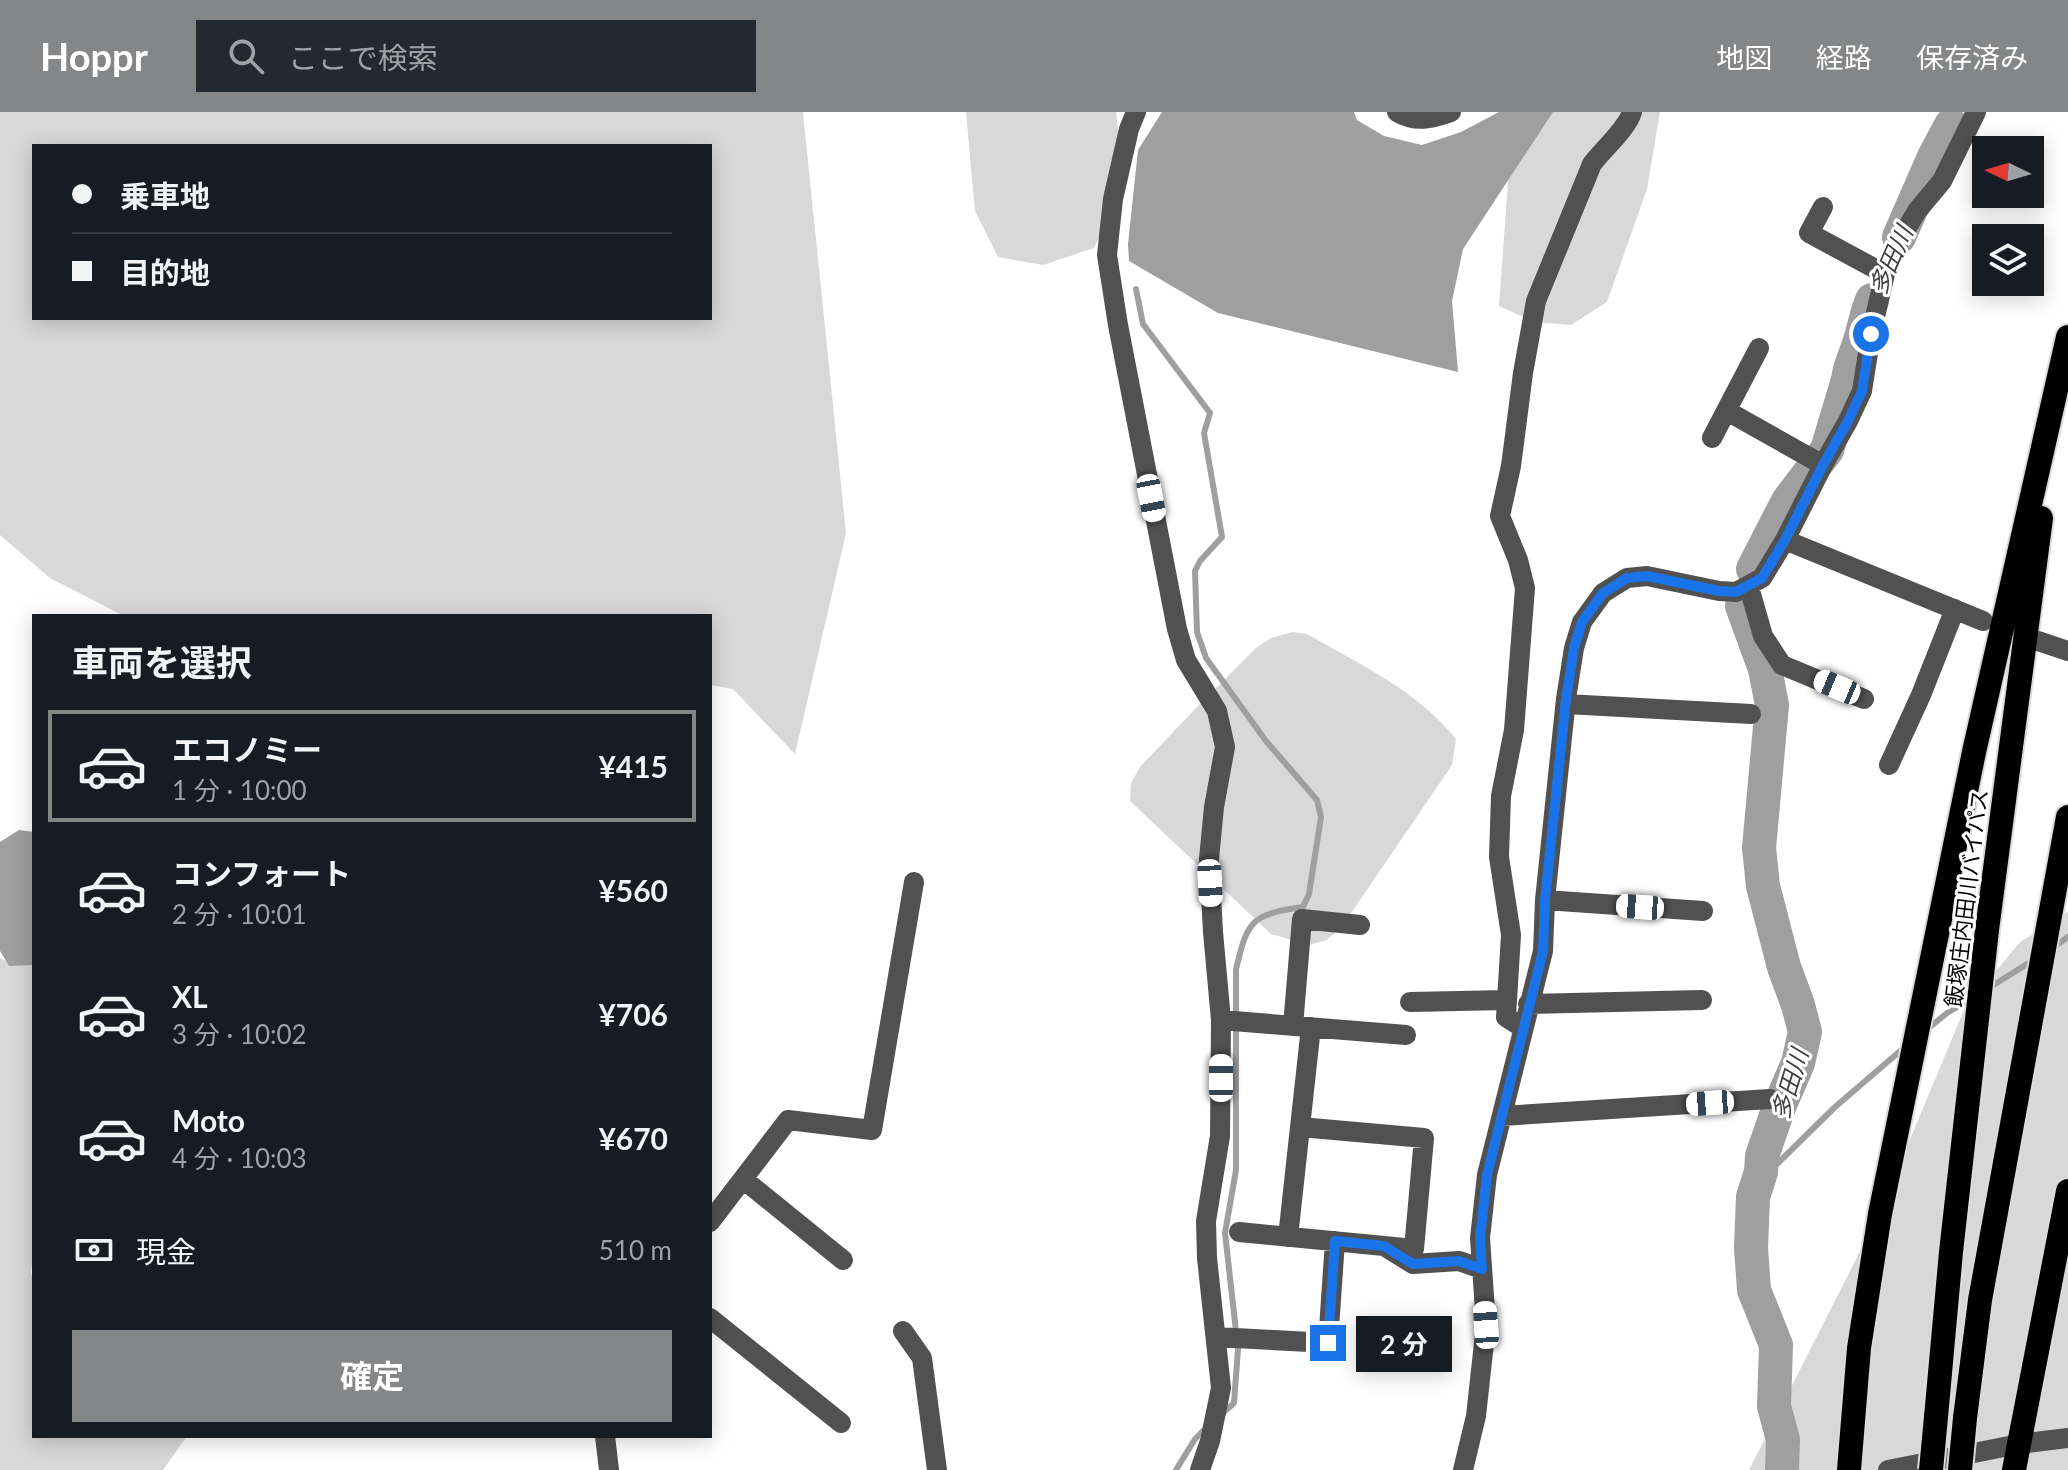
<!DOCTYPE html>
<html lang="ja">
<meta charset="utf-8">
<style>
:root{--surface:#171b24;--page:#242831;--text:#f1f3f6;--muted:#9ea1a6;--line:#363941;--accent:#858687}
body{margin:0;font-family:Lato,"Noto Sans JP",sans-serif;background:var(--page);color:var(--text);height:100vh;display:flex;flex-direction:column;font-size:30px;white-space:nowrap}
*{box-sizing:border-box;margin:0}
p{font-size:26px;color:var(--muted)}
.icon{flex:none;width:44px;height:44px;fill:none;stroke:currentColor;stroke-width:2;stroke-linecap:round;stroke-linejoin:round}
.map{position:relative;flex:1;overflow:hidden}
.panel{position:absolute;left:32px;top:502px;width:680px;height:824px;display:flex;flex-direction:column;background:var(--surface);border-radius:0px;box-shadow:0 4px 20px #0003}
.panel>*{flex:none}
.guide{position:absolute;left:32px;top:32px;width:680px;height:176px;border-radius:0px;box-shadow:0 4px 20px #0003;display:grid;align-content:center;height:176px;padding:0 40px;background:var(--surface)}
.needle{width:52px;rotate:275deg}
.buttons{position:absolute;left:1972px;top:24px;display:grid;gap:16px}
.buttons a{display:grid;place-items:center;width:72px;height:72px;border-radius:0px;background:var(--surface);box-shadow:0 4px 20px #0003;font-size:40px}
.end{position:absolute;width:36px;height:36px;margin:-18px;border:10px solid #1a73e8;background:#fff;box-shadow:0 0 0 4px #fff}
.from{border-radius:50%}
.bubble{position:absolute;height:56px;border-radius:0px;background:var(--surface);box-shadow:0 4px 20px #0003;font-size:26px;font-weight:700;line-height:56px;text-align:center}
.car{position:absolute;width:24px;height:48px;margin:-24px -12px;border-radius:10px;box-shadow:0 0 6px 2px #0007;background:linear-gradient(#fff 24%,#345 0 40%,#fff 0 76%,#345 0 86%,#fff 0)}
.guide b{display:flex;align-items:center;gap:28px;height:76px;font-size:30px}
.guide b+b{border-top:2px solid var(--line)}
.guide i{width:20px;height:20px;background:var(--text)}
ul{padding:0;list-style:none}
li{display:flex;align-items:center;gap:24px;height:112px;margin:0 16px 12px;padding:0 24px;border:4px solid transparent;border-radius:0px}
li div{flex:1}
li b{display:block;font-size:30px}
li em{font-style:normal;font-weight:700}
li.active{border-color:var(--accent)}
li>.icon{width:72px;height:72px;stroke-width:1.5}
h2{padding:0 40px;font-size:36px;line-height:96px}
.pay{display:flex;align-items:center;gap:20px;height:88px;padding:0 40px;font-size:30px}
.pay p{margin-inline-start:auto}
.cta{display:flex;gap:16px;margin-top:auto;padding:16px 40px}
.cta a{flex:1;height:92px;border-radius:0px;background:var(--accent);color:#fff;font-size:32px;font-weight:700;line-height:92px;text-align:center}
header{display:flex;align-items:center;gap:48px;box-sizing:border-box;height:112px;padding:0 40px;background:var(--accent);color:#fff}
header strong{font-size:38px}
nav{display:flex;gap:44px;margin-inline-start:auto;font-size:28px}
.search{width:560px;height:72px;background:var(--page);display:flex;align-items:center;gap:20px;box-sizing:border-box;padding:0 28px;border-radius:0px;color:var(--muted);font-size:30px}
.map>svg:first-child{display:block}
</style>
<header>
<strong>Hoppr</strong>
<div class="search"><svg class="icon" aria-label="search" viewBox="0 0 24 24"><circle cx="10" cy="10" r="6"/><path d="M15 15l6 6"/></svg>ここで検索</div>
<nav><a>地図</a><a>経路</a><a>保存済み</a></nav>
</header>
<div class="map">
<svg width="2068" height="1358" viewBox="0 0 2068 1358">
<rect width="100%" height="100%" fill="#fff"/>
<path fill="#d8d8d8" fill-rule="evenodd" d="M0,0H803L846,421L795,642L733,577L710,573V504H124L50,466L0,423ZM34,34H710V206H34Z
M966,0H1116L1124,74L1094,136L1043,153L998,145L975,99Z
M1520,0H1660L1647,77L1607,190L1571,213L1534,210L1499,194L1508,70Z
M1293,520L1307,522C1359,552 1418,579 1456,627L1452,653L1343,813L1327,828L1309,833L1271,822L1130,689L1131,671L1140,655L1194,598L1256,536L1271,526Z
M2068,800V1358H1749L1878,1104L1964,898L2020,830Z
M0,846L9,851H34V1127L31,1162L34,1168V1324H187L163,1358H0Z"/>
<path fill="#9f9f9f" d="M1162,0H1354L1357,8L1384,24L1422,33L1461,20L1499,0H1553L1463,137L1452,189L1458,260L1218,201L1129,149L1128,132L1138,38Z
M19,718L34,720V853L9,854L0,839V730Z"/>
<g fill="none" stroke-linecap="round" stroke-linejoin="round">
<path stroke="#9f9f9f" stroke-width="6" d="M1136,177L1143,212L1210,301L1204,321L1222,425L1200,449L1195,459L1197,520L1206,546L1266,629L1317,688L1321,705L1309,782L1303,795C1289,797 1265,800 1255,810C1243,821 1240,843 1236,857V1058L1225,1121L1238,1237L1234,1291L1223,1301
M2051,837L2068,825
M1987,877L2035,847
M1924,920L1947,901L1974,885
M1761,1060L1778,1051L1835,995L1906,934
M1176,1358L1195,1327L1205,1317"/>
<path stroke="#9f9f9f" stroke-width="34" d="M1899,125L1934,45L1951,13
M1753,457L1788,389L1827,338L1848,268C1849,255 1855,244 1859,232C1864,217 1866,202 1872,188
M1742,494L1765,557L1772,593L1759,736L1763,774L1784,855L1798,893L1805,920L1798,951L1779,995L1762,1044L1761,1060L1753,1085L1751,1136L1754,1178L1776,1233L1774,1294L1783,1328L1782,1358"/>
<g stroke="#dbdbdb" stroke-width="28">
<path id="highway" d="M1936,1305L1951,1140L1987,818L2041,406
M1965,1306L1980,1188L2068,705
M1849,1358L1859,1236L1880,1102L1974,640L2068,225
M2014,1358L2068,1079"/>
</g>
<path stroke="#515151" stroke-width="20" d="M1136,0L1129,17L1113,87L1107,143L1118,213L1177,517L1186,548L1217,599L1225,635L1214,695L1209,747L1213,820L1221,908L1220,1024L1206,1109L1207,1146L1221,1276L1210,1329L1200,1358
M1397,0C1416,11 1431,7 1451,0
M1823,95L1809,121L1885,162
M1727,299L1823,353
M1712,326L1759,236
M1785,428L1983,509
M1749,475L1763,524L1782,553L1864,587
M2038,529L2068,539
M1566,592L1751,602
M1889,653L1921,583L1955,497
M1545,788L1703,799
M1410,890L1507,888
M1528,892L1702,888
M1221,908L1406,923
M1293,914L1302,807L1360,813
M1523,916L1506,905L1511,823L1499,745L1501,684L1514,618L1525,476L1518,448L1500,404L1511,354L1523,261L1536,189L1592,52C1604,36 1627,17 1632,0
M1502,1004L1770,987
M1300,1015L1424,1026L1414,1137L1384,1134
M743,1067L843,1148
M710,1110L788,1008L872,1018L914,770
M1239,1120L1384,1134L1413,1152L1459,1149L1482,1157
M1288,1125L1311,915
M710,1206L841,1311
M903,1219L922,1246L937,1358
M1217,1225L1328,1231L1335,1129
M605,1324L609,1358
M1463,1358L1476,1304L1486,1213L1480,1126L1487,1063L1543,839L1545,788L1566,587L1574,536L1582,510L1603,481L1627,466L1647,464L1719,479L1736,480L1762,466L1785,428L1823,353L1848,309L1862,279L1871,222L1885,162L1898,131L1917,99L1942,69L1976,0
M1888,1358L2019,1332L2068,1326"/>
<use href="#highway" stroke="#000" stroke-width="24"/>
<g stroke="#dbdbdb" stroke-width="28" stroke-linecap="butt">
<path id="highway-bridge" d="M1931,1358L1936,1305
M1960,1358L1965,1306"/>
</g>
<use href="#highway-bridge" stroke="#000" stroke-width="24"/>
</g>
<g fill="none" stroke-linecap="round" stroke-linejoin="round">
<path stroke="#1a73e8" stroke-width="10" d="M1328,1231L1335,1129L1384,1134L1413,1152L1459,1149L1482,1157L1480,1126L1487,1063L1543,839L1545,788L1566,587L1574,536L1582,510L1603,481L1627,466L1647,464L1719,479L1736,480L1762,466L1785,428L1823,353L1848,309L1862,279L1871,222"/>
</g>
<g text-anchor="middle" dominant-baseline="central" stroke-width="6" stroke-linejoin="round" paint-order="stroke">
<g font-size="22" fill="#000" stroke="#fff">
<text transform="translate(1966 786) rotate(-83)">飯塚庄内田川バイパス</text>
</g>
<g font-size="24" font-style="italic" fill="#404040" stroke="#fff">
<text transform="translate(1890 148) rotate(-66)">多田川</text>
<text transform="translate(1789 972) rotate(-73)">多田川</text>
</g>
</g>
</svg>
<div class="buttons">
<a><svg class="needle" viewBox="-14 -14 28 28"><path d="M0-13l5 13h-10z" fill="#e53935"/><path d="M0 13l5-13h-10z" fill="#9ea1a6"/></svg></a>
<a><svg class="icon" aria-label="layers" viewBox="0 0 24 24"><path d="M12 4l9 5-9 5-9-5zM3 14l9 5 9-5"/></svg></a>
</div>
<i class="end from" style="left:1871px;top:222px"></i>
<i class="end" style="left:1328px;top:1231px"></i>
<div class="bubble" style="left:1356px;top:1204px;width:96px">2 分</div>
<i class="car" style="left:1151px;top:386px;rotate:169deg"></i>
<i class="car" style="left:1837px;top:575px;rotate:293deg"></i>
<i class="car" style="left:1210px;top:771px;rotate:177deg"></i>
<i class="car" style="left:1640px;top:795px;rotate:274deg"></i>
<i class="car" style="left:1221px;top:966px;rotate:0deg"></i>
<i class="car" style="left:1710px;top:991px;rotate:266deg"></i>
<i class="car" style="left:1486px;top:1213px;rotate:356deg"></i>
<div class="guide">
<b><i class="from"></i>乗車地</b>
<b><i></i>目的地</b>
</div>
<section class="panel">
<h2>車両を選択</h2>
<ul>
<li class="active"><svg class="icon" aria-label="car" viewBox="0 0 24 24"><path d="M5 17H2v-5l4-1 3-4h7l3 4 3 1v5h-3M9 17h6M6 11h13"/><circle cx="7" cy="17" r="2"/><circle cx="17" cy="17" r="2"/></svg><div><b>エコノミー</b><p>1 分 · 10:00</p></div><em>¥415</em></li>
<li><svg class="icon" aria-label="car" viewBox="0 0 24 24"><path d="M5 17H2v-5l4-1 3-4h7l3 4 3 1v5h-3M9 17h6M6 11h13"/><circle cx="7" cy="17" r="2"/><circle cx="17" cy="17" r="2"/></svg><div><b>コンフォート</b><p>2 分 · 10:01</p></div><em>¥560</em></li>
<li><svg class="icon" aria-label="car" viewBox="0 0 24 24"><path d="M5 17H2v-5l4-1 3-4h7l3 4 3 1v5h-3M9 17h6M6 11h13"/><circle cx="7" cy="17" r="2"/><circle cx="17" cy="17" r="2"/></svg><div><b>XL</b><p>3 分 · 10:02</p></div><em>¥706</em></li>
<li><svg class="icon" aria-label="car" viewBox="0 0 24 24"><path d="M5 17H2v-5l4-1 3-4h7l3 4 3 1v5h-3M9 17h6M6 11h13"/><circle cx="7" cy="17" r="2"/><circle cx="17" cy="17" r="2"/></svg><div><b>Moto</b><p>4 分 · 10:03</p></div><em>¥670</em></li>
</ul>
<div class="pay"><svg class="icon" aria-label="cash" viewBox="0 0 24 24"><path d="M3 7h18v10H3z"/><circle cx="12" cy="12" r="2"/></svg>現金<p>510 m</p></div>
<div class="cta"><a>確定</a></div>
</section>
</div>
